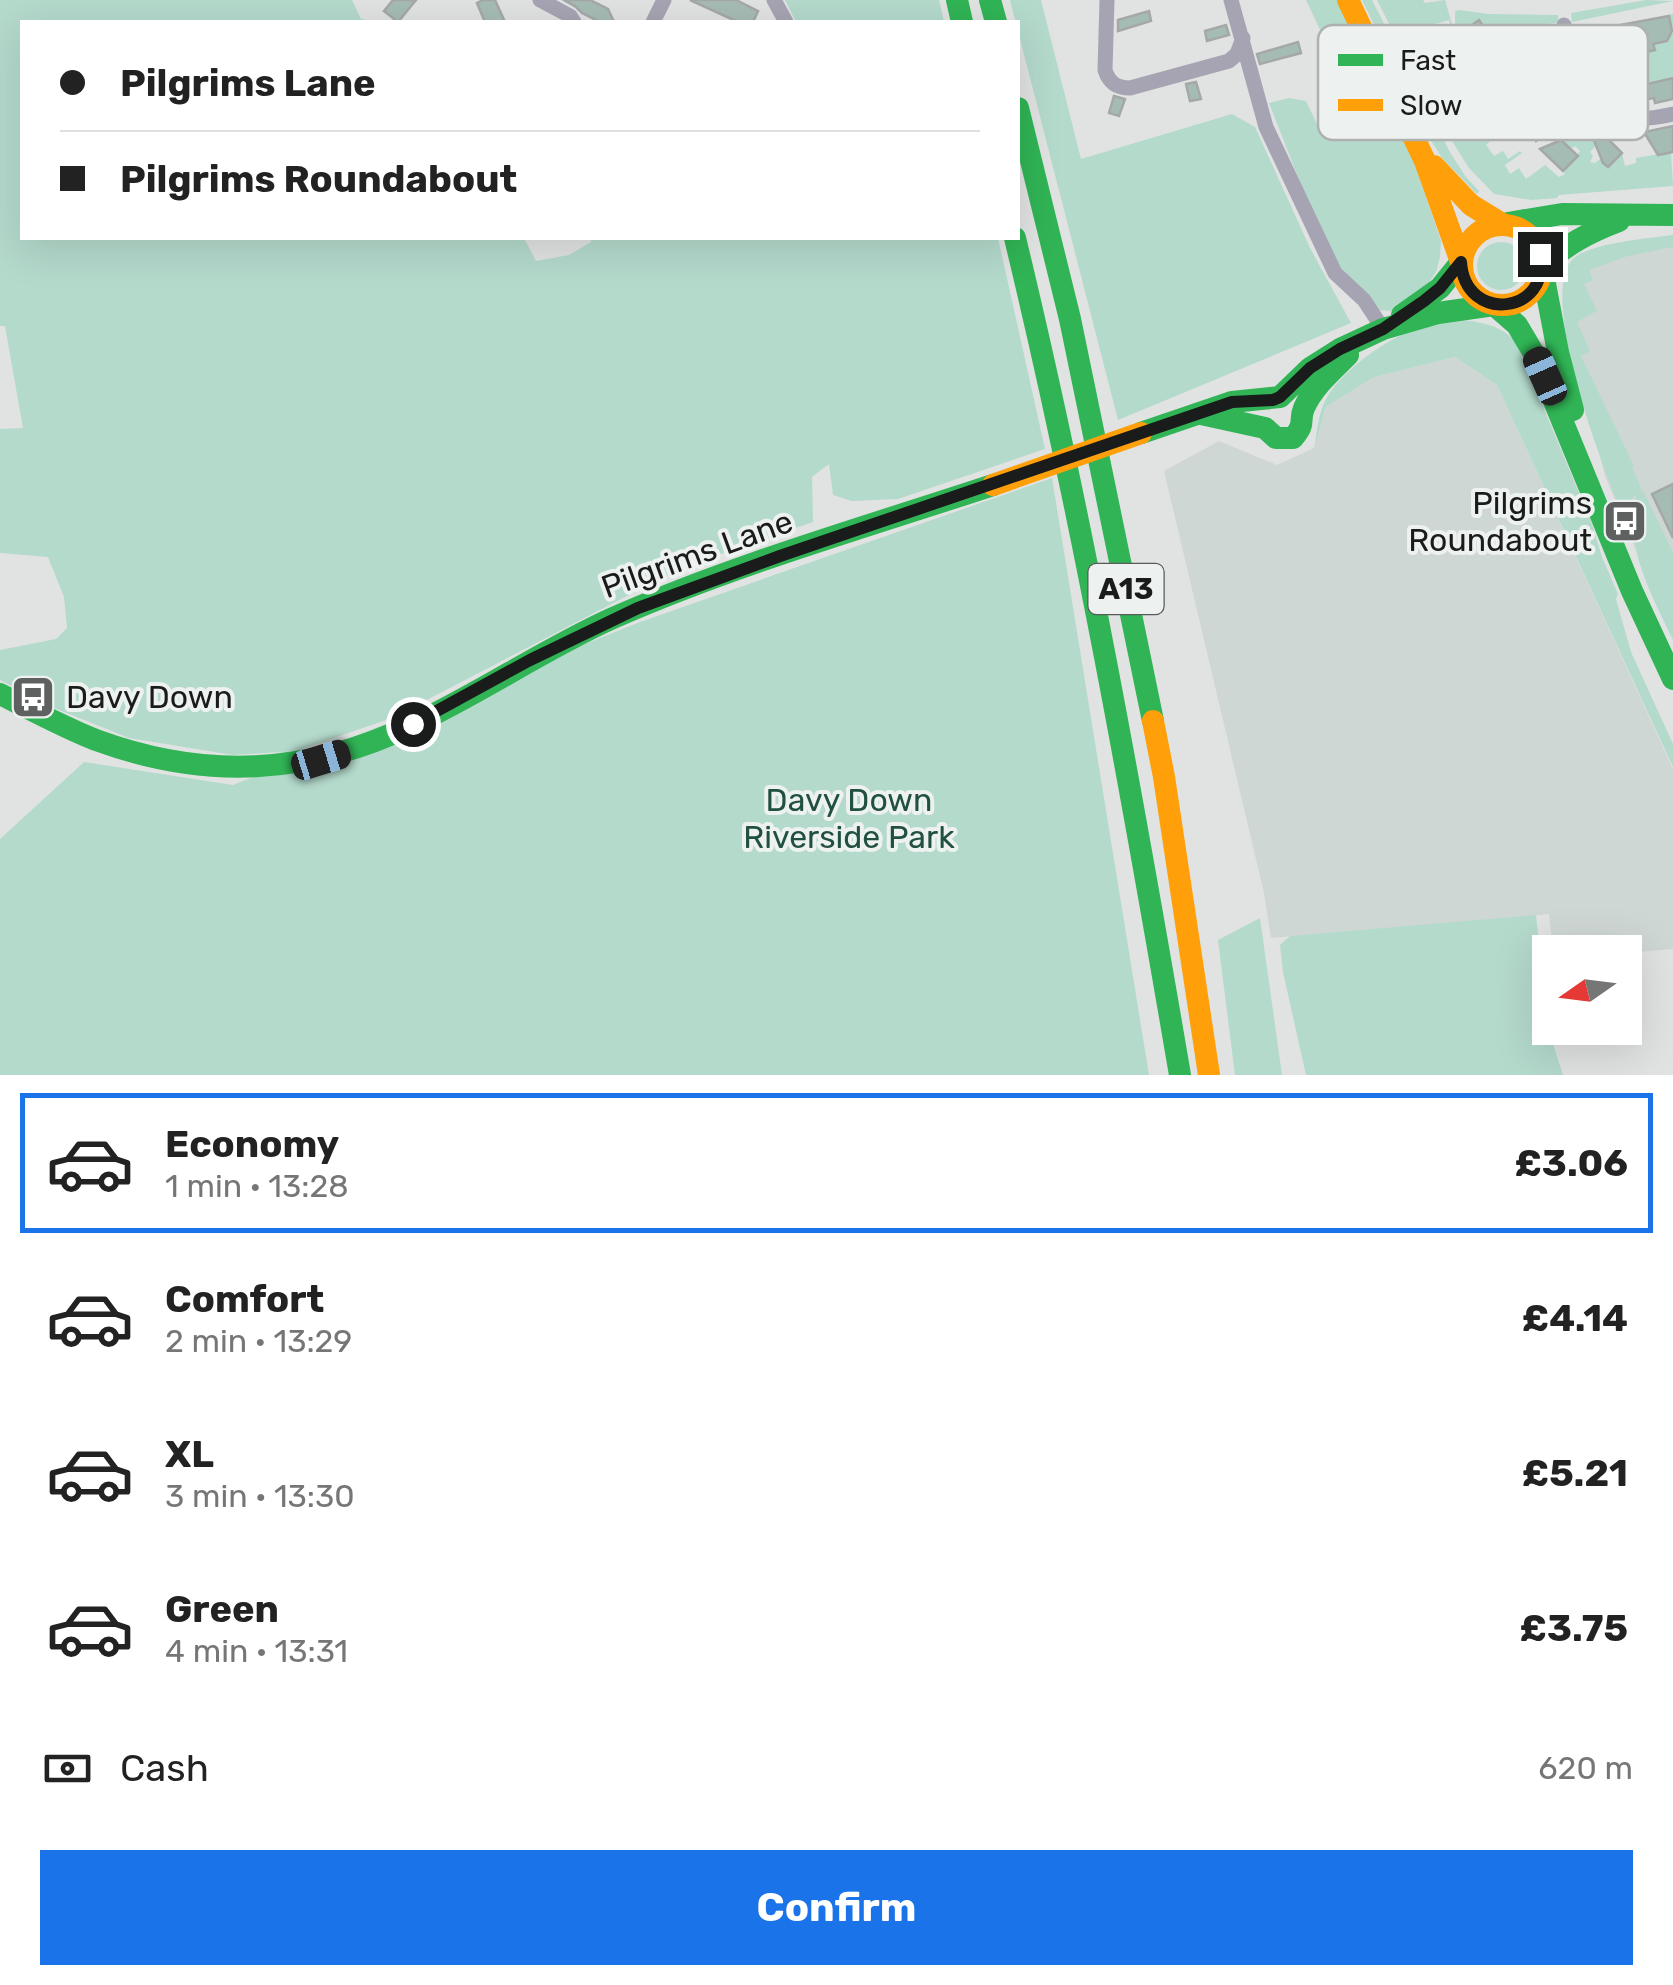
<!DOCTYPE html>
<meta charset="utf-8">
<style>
:root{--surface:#fff;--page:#f2f2f2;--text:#222;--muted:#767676;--line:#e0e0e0;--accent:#1a73e8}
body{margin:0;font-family:Rubik,sans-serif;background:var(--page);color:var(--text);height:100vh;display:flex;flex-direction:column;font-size:38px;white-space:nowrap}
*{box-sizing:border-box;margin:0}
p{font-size:32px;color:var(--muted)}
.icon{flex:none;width:55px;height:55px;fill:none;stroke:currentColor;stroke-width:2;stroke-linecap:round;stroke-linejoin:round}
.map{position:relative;height:1075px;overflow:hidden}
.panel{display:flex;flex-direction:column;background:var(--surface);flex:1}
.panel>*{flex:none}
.hud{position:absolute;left:20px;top:20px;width:1000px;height:220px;border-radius:0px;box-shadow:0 10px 40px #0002;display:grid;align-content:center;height:220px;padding:0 40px;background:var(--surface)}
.needle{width:65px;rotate:256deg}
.fabs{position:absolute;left:1532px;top:935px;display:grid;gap:20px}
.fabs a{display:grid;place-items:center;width:110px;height:110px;border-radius:0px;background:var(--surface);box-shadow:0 10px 40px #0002;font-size:50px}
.end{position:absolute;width:45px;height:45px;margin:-22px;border:12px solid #1a1b1b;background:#fff;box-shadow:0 0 0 5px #fff}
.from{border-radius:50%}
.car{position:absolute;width:30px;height:60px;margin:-30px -15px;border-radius:12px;box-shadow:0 0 8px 2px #0007;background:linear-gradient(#222 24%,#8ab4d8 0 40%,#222 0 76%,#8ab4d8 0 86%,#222 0)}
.hud b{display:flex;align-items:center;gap:35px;height:95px;font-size:38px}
.hud b+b{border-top:2px solid var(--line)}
.hud i{width:25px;height:25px;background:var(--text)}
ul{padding:18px 0 0;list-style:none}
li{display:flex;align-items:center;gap:30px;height:140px;margin:0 20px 15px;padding:0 20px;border:5px solid transparent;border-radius:0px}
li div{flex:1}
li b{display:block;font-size:38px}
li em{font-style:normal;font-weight:700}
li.on{border-color:var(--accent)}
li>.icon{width:90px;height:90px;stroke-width:1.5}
.pay{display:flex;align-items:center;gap:25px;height:110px;padding:0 40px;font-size:38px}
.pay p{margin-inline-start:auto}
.button{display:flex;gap:20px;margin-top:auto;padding:20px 40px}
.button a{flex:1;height:115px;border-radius:0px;background:var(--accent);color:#fff;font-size:40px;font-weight:700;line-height:115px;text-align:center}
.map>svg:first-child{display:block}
</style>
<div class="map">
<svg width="1673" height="1075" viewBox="0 0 1673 1075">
<rect width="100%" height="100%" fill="#e0e3e2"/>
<path fill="#cfd7d4" d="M1673,235V630L1643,567L1605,476L1566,316L1586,255Z
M1455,357L1497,385L1673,769V949L1625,953L1553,952L1549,914L1271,938L1264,893L1164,471L1219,441L1277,465L1314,448L1326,407L1374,377Z"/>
<path fill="#b4dacc" d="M0,0H352L361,19L377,22H22V238H524L536,261L569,255L591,242L590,238H998L1045,449L898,499L852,501L833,495L829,464L812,477L813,522L698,562L623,598L392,718L296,751L233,755L129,738L52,707L0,680V650L56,639L67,628L64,597L48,557L0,553V429L23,428L5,326H0Z
M785,0H939L944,22H796Z
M1010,0H1041L1081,159L1232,114L1255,127L1310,248L1351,323L1118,420Z
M1306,0H1337L1413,159L1441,241L1440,257L1436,272L1428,284L1391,311L1378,310L1339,266L1299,180L1269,103L1289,98L1306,101L1323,137L1362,119Z
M1362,0H1372L1451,154L1466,177L1479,191L1477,194L1442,158L1427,134Z
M1377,0H1423L1425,3L1445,0L1454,31L1452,32L1449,20L1435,24L1437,33L1434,34L1438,45L1446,44L1439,50L1452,70L1465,63L1472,73L1468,76L1462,67L1451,74L1468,100L1480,95L1476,89L1478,87L1486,102L1480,116V123L1496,114L1501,121L1489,130L1494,138L1486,145L1494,156L1503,151L1508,159L1520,151L1522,153L1505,165L1510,174L1519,168L1526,179L1545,165L1559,177L1565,174L1564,172L1580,151L1575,146L1571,149L1562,141L1544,116L1546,110L1544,107L1546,105L1536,90L1540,88L1545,95L1555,89L1564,102L1571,97L1576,105L1586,99L1590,103L1597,98L1587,81L1589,80L1611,113L1610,119L1589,128L1601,140L1590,152L1593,156L1590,162L1595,163L1600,159L1608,167L1622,153L1625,166L1636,163V158L1671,152L1673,186L1559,195L1557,198L1531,200L1494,194L1469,168L1433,111Z
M1646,0L1673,1L1572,22L1571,13Z
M1459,10L1488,14L1558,15L1559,23L1532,25L1521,32L1522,35L1517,39L1515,37L1500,48L1508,59L1491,71L1494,77L1490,80L1476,59L1482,54L1487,60L1500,50L1479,20L1466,29L1470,35L1463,39L1455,24V11Z
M1673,14V80L1645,95L1636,81L1619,94L1613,85V78L1618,75L1615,71L1617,48L1654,50L1652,37L1664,42L1667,41V35L1673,33L1669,16L1667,15Z
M1673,235V247L1628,256L1589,270L1593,280L1584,284L1597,311L1577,322L1590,351L1581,356L1634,466L1632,468L1642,490L1638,493L1643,491L1673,552V640C1653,598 1621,541 1637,494L1633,497L1629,512L1623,514C1604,473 1534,288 1575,257C1594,243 1649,238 1673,235Z
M1477 266a24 24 0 1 1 48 0a24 24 0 1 1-48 0Z
M1462,320C1481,322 1498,325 1512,338L1514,337L1592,524L1602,557L1618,594L1616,599L1631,652L1673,744V767L1497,385L1455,357L1374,377L1326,407L1314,448C1317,433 1318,415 1325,401C1338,374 1381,343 1408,332C1425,325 1444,323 1462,320Z
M1052,478L1149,1075H0V839L84,762L233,785L640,622Z
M1536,915L1548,1028L1563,1075H1306L1283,972L1280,945L1290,936Z
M1260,918L1282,1075H1235L1218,940Z"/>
<path fill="#a5bcb5" stroke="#a5a8a7" stroke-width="2.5" d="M393,0H416L398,22L384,11Z
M483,0H495L505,22H485L477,3Z
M564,0H590L608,9L614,22H600L582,13L576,7Z
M690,0H736L758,11L753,22H738Z
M1149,11L1151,21L1118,31V20Z
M1669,16L1672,31L1667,41L1653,44L1655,50L1624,57L1628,63L1625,65L1639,86L1673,78V99L1655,103L1654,98L1643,100L1641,98L1632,105L1621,92L1626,87L1602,48L1594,58L1577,45V41L1587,28L1600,39L1610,27Z
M1479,20L1498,49L1504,45L1522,76L1502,89L1466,37L1470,35L1466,29Z
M1226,25L1229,35L1207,41L1205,31Z
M1298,42L1301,53L1260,64L1257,54Z
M1196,82L1201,99L1190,101L1186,84Z
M1534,95L1553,129L1536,141L1514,108Z
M1114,96L1125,99L1119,116L1109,113Z
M1601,123L1608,139L1622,153L1608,167L1603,163L1589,128Z
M1673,126V152L1658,155L1644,132Z
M1561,140L1578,156L1563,171L1540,149Z
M1673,484V538L1652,494Z"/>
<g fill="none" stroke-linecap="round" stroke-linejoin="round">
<path stroke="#a6a4b3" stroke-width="15" d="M540,0L570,16L574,22
M774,0L786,22
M1107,0L1105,70C1109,83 1117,88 1130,88L1229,61L1237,54L1243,38
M1231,0L1266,127L1335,273L1364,300L1383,329
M653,22L664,0
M1564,25L1567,59
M1483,115L1567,59L1584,65L1590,69C1625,108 1611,128 1673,114"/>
<path stroke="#30b455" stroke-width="22" d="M957,0L962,22
M990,0L996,22
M1018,108L1070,319L1153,721
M1502,224L1562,214L1673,215
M1015,238C1082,515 1132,794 1180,1075
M1542,268C1564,245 1590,232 1619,221
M1542,268L1558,352L1573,410
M1494,305L1517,325L1536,357L1632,591L1673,679
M1402,315L1440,288L1461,262
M1201,414L1265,428L1276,438H1293C1307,421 1298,423 1304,408C1313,387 1333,370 1348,355
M1141,433L1232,402L1280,397L1310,368L1340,349L1383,329L1438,313L1494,305
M0,694C32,710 63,727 96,740C205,780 308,775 412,725C481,693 544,649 613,618C736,564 866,527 993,485"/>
<path stroke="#ff9f0a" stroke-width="22" d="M1348,0L1425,161L1461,262
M1434,166L1471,205L1502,224
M1462 265a40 40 0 1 1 80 0a40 40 0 1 1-80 0Z
M1153,721L1164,777L1209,1075"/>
<path stroke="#ff9f0a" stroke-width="22" d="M993,485L1141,433"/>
</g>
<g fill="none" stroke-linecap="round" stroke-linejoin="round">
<path stroke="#1a1b1b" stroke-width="12" d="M413,724L530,660L638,608L780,556L1232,402L1273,400L1280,397L1310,368L1340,349L1383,329L1424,301L1440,288L1461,262C1465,325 1552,314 1540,254"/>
</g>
<defs>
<g id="bus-square" transform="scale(2.25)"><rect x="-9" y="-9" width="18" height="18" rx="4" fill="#5f6161" stroke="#edf1ef"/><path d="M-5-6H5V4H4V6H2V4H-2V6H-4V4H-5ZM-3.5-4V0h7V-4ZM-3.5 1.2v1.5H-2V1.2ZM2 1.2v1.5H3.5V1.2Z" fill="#fff"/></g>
</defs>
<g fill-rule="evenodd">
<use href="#bus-square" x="1625" y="521"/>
<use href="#bus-square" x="33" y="697"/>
</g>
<g text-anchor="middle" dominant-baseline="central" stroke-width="8" stroke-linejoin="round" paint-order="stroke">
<rect fill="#edf1ef" stroke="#595b5b" stroke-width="2.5" x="1088.5" y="564" width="75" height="50" rx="8"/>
<g font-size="30" font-weight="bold" fill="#1a1b1b">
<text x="1126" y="589">A13</text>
</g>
<g font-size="32" fill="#1a1b1b" stroke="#edf1ef" text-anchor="end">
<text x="1592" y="503">Pilgrims<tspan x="1592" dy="37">Roundabout</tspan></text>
<text x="66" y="697" text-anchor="start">Davy Down</text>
</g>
<g font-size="32" fill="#1a1b1b" stroke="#edf1ef">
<text transform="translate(697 554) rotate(-20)">Pilgrims Lane</text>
</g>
<g font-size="32" fill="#1f5040" stroke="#edf1ef">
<text x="849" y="800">Davy Down<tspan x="849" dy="37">Riverside Park</tspan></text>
</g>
</g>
<rect x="1318" y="25" width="330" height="115" rx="15" fill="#edf1ef" stroke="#aeb1af" stroke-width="2.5"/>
<rect x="1338" y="54" width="45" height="12" fill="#30b455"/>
<rect x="1338" y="99" width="45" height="12" fill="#ff9f0a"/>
<g font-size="28" fill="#1a1b1b">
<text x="1400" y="70">Fast</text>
<text x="1400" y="115">Slow</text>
</g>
</svg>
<div class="fabs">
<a><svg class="needle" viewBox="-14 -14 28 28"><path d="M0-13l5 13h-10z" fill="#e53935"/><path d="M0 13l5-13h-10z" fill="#767676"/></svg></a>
</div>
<i class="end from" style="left:413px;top:724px"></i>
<i class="end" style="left:1540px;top:254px"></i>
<i class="car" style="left:1545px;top:376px;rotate:336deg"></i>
<i class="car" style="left:321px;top:760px;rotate:73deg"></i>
<div class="hud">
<b><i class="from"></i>Pilgrims Lane</b>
<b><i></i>Pilgrims Roundabout</b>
</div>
</div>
<section class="panel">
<ul>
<li class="on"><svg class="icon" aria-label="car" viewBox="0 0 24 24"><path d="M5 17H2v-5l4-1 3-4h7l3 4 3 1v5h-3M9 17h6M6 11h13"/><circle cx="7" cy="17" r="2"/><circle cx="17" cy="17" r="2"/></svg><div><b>Economy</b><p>1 min · 13:28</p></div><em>£3.06</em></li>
<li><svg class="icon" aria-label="car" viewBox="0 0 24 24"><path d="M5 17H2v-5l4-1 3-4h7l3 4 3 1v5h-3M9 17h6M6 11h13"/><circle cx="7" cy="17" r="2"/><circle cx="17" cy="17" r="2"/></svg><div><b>Comfort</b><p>2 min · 13:29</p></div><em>£4.14</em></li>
<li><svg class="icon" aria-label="car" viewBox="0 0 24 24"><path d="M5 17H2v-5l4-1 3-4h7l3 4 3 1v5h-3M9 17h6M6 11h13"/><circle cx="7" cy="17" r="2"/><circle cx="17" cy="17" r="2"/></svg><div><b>XL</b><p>3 min · 13:30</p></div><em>£5.21</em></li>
<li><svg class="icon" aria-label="car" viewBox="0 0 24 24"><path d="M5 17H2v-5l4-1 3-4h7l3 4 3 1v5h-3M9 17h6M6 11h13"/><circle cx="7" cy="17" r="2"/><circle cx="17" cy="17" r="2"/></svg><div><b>Green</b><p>4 min · 13:31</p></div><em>£3.75</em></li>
</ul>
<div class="pay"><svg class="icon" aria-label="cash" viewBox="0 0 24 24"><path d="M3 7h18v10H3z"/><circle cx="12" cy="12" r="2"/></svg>Cash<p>620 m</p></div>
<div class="button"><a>Confirm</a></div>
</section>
